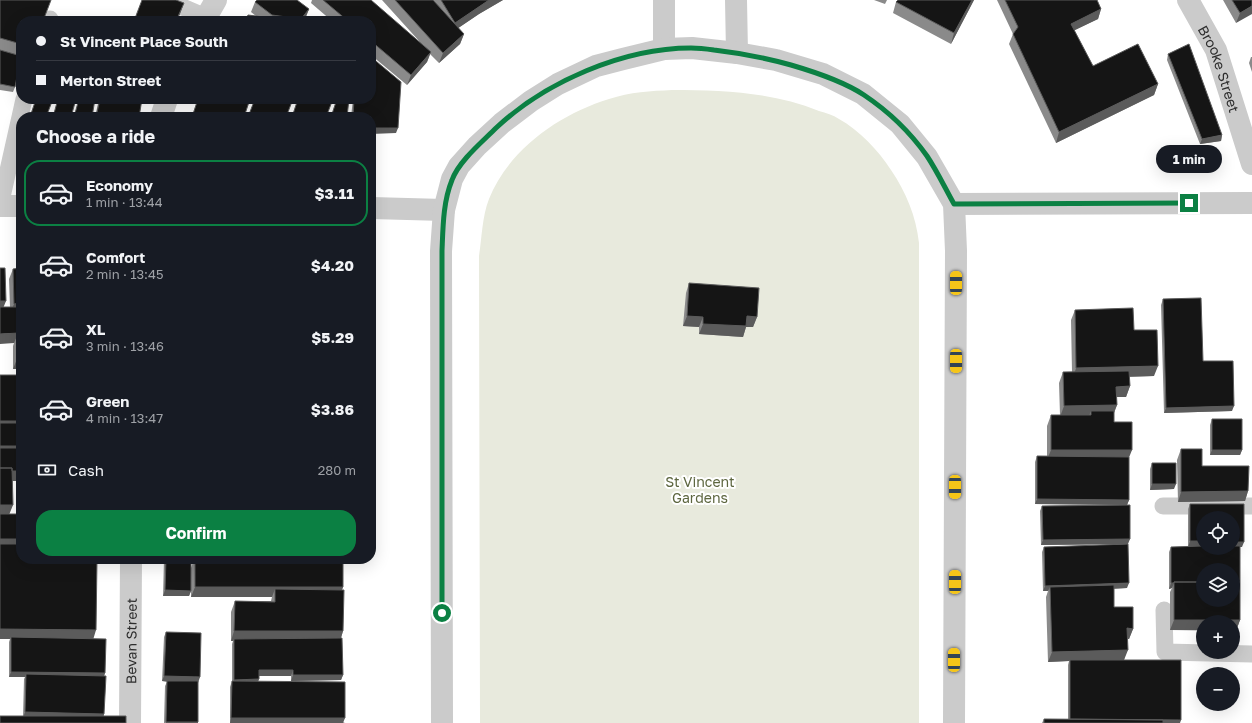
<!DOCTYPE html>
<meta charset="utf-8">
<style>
:root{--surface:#171b24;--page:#20242c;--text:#f1f3f6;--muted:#9ea1a6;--line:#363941;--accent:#0b8043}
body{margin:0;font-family:"Golos Text",sans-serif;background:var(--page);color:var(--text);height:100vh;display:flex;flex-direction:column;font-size:15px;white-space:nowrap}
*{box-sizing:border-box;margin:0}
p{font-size:13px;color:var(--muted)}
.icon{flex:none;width:22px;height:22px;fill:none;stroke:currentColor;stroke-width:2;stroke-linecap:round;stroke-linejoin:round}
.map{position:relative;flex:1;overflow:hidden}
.side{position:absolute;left:16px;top:112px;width:360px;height:452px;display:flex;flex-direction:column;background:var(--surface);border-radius:16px;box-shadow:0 4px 16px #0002}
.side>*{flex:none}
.guide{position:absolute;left:16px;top:16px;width:360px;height:88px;border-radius:16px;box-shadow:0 4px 16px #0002;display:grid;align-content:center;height:88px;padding:0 20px;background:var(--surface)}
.tools{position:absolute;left:1196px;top:511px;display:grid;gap:8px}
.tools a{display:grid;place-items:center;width:44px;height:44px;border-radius:50%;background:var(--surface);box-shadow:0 4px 16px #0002;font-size:20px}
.end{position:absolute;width:18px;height:18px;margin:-9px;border:5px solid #0b8043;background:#fff;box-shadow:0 0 0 2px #fff}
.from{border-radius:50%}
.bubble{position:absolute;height:28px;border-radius:14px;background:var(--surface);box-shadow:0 4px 16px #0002;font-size:13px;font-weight:700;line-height:28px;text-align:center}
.car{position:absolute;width:12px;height:24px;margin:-12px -6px;border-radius:5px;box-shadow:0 0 3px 1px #0007;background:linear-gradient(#f5c518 24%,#345 0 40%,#f5c518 0 76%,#345 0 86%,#f5c518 0)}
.guide b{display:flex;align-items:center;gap:14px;height:38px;font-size:15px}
.guide b+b{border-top:1px solid var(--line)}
.guide i{width:10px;height:10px;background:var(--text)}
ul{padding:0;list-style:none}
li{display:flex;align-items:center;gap:12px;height:66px;margin:0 8px 6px;padding:0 12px;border:2px solid transparent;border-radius:16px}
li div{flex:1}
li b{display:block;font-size:15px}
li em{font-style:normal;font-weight:700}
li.current{border-color:var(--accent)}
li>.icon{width:36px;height:36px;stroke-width:1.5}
h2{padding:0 20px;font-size:18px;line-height:48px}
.pay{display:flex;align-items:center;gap:10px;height:44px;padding:0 20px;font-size:15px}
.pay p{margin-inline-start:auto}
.button{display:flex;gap:8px;margin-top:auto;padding:8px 20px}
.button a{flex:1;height:46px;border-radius:16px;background:var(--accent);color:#fff;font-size:16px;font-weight:700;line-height:46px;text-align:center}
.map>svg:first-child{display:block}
</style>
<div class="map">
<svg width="1252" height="723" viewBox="0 0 1252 723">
<rect width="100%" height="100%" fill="#fff"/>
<path fill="#e8eadd" d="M672,90C722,90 772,92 819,111C826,113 833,115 839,119C859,130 879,151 891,170C906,192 916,216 919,243V723H480L479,256C482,237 482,217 489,199C509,149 560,114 609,99C630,92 651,91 672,90Z"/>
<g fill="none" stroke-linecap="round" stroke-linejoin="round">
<path stroke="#cbcbcb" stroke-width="17" d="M166,0L206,17
M50,21V19
M0,206L24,99
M1163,506H1252
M1164,610L1165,652L1252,654"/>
<g stroke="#cbcbcb" stroke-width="22">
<path d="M736,0L737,53"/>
<path id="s1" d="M1188,0L1216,50L1252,164"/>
<path d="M204,21L216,0"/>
<path d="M664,49V0"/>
<path d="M161,117L167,99"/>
<path d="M954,204L1252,203"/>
<path d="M0,206H21"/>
<path d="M371,208L444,210"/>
<path id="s2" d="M130,723L131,559"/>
<path d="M442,723L441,251L444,210L452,179L459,166L477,146L502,123L531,101L558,84L596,66L623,59L664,49L692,48L737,53L776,60L823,74L863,94L900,124L927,157L954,204L956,251L954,723"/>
</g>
</g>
<path fill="#8a8a8a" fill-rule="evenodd" d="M0,0L21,21V60L15,87L13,92L0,90Z
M312,0H364L420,42L382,0H503L479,14L458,28L464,34L460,44L439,63L430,54L427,62L407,85L371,55V21H332L311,3Z
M874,0H887L885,4Z
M974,0L951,44L893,13L896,2Z
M997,0H1097L1101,9L1098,19L1074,30L1093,66L1158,84L1154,95L1056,143L1009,44L1013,34Z
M1223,0H1252L1236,23Z
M255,2L309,9L305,19L303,21H245L256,16L251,12Z
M1168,54L1222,135L1221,141L1200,144L1167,60Z
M1251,57H1252V72L1249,63Z
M99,99H142L139,117H95Z
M353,99H371L396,133L371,117H351Z
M21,268V369H13V346L14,343L3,307H10L9,279L13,269ZM19,314H20L19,317L20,336H18L19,333Z
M689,283L757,317L753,327H746L743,337L699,334V327L683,326L686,293Z
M1163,299L1203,361L1232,411L1164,413L1161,305Z
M1075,310L1134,330L1154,376L1129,377L1130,386L1126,397H1117V405L1114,413V422L1129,457V500L1127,505L1128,544L1041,545L1040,511L1042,506L1124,505L1035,504V462L1037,456H1047V426L1051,415H1060L1059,383L1063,372H1072L1071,320Z
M0,375L21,481H12L9,514L93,638L105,673L104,676V716H23L24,679L25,677H9V642L10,639H0Z
M1212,419L1242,450L1240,455H1210V425Z
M1181,449L1202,466L1248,491L1245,501L1178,502L1177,460Z
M1152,463L1174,489L1150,490V469Z
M1190,504L1242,547H1240V620L1236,631L1170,630V592L1172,588L1169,589V552L1171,547H1188V509Z
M1044,547L1127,588L1114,589V607L1133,629L1129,639H1128L1124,660L1180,723H1042L1044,719H1068V665L1069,661L1048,662L1046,597L1048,591H1043L1042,552Z
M164,559H191V591L189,596H163Z
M194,559H343V587L342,590L343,631L341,638L343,675L341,680L291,681V676H259L258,682L345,723H230V687L232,681V644L233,641H231V612L235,601H271L272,597H191V568Z
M166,632L198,681V723H164L165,686L167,682L162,681L164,637Z"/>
<path fill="#5b5b5b" d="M489,0H503L479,14L451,33L455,23Z
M972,0H974L951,44L954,33Z
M184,3L180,14L177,21H176Z
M1252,6V14L1236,23L1240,13Z
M309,9L305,19L303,21H300L301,19Z
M1101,9L1098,19L1067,34L1071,24Z
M464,34L460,44L439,63L443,53Z
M431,52L427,62L407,85L411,75Z
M1158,84L1154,95L1056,143L1059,132Z
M371,128H398L396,133L371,134Z
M1222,135L1221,141L1200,144L1202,139Z
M0,301H6L2,311H0Z
M21,303V312L20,314H10L14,304Z
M687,316L703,317L699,327L683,326Z
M747,316L757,317L753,327H746L743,337L699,334L703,324Z
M19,333L17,340V336L14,343L0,344V334Z
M17,359H21V369H13Z
M1158,366L1154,376L1073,378L1076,368Z
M1130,386L1126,397H1112L1116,387Z
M1117,405L1113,415L1091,411L1089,416L1060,417L1064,406Z
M1234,406L1232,411L1164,413L1166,408Z
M0,421H21V431H0Z
M0,446H21V457L0,456Z
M1051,450H1132L1128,460H1047Z
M1212,450H1242L1240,455H1210Z
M0,471H21V481H0Z
M1152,484H1176L1174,489L1150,490Z
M1248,491L1245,501L1178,502L1181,492Z
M1037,499L1129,500L1127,505L1035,504Z
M0,505H13L7,520H0Z
M0,539H21V549H0Z
M1130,539L1128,544L1041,545L1043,540Z
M1190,541H1203V547H1188Z
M1233,542H1244L1242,547H1233Z
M1129,583L1127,588L1050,591V587L1048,591H1043L1045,586Z
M1171,583H1174L1172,588L1169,589Z
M195,587H343L339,597L275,589L272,597H191Z
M165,590L191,591L189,596H163Z
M1174,620H1240L1236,631H1233V622H1203V630H1170Z
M1127,628L1133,629L1129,639H1124Z
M0,629L96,630L93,640L11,637L10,639H0Z
M234,631H343L340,641L234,639L233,641H231Z
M1128,650L1124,660H1070L1069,661L1048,662L1052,652Z
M259,670H293L291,676H257Z
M11,672L105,673L103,679L26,674L25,677H9Z
M293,675H343L341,680L291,681Z
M164,676L200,677L198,683L162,681Z
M259,679L257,685H232L234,680Z
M25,712L104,714L102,720L23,718Z
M231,718H345L343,723H230Z
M1070,719L1181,720L1180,723H1068Z
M166,722H198V723H166Z"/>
<path fill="#151515" stroke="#5b5b5b" d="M0,0H51L43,21H21V44L0,38Z
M142,0H176L184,3L176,21H134Z
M257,0H297L309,9L301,19L272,15L255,2Z
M323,0H371L431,52L411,75L371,41V21H348Z
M395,0H433L464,34L443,53Z
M441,0H489L455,23Z
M898,0H972L954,33L896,2Z
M1005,0H1097L1101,9L1071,24L1093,66L1138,44L1158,84L1059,132L1013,34L1018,27Z
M1232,0H1252V6L1240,13Z
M248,15L293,21H245Z
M1189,44L1222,135L1202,139L1168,54Z
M0,50L21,56L15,87L0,84Z
M371,57L401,82L398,128H371V117H353L354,99H371Z
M36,99H53L46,117H30Z
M58,99H76L71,117H53Z
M79,99H95L92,117H74Z
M100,99H142L139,117H96Z
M198,99H250L244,117H192Z
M255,99H293L286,117H248Z
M298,99H333L326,117H292Z
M337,99H349L347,117H331Z
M0,268H5L6,301H0Z
M21,268V303L14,304L13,269Z
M689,283L759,288L757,317L747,316L746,326L703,324V317L687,316Z
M1201,298L1203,361H1233L1234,406L1166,408L1163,299Z
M0,307H19V333L0,334Z
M1133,308L1134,330H1157L1158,366L1076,368L1075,310Z
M17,336H21V359H17Z
M1129,371L1130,386L1116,387L1117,405L1064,406L1063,372Z
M0,375H21V421H0Z
M1091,411H1114V422H1132V450H1051V415H1091Z
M1212,419H1242V450H1212Z
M0,423H21V446H0Z
M0,448H21V471H12V468H0Z
M1181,449H1202V466H1249L1248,491L1181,492Z
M1037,456L1129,457V500L1037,499Z
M1152,463H1176V484H1152Z
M0,468H12L13,505H0Z
M1190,504H1244V542H1233V518H1203V541H1190Z
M1130,505V539L1043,540L1042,506Z
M0,514H21V539H0Z
M0,544H21V559H97L96,630L0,629Z
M1128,544L1129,583L1045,586L1044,547Z
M1203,546V548H1233V546H1240V582H1233V570H1203V582H1174V583H1171V547Z
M166,559H191V591L165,590Z
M195,559H343V587H195Z
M1174,582H1203V600H1233V582H1240V620H1174Z
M1114,585V607H1133V629L1127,628L1128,650L1052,652L1050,587Z
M275,589L344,590L343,631H234L235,601L275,602Z
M166,632L201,633L200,677L164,676Z
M11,637L106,639L105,673L11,672Z
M342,638L343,675H293V670H259V679L234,680V639Z
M1070,660H1181V720L1070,719Z
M26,674L106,676L104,714L25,712Z
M167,681H198V722H166Z
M232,681L345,682V718H231Z
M0,716H126V723H0Z
M1044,719L1163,720V723H1044Z"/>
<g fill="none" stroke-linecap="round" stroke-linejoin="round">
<path stroke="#0b8043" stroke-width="5" d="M442,613V251C443,227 443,202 452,180C459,161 482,142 496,128C545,82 623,48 691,48C699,48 707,49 714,50C740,53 766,58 791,65C815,72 843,81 864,95C888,111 910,132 927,156C937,171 945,188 954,204L1189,203"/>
</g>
<g text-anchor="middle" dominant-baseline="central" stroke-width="4" stroke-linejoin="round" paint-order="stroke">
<g font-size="14" fill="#2e2e2e" stroke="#fff">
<text stroke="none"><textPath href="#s1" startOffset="76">Brooke Street</textPath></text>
<text stroke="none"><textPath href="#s2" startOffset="82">Bevan Street</textPath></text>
</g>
<g font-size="14" fill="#5d663f" stroke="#fff">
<text x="700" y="481">St Vincent<tspan x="700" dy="16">Gardens</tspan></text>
</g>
</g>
</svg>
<div class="tools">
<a><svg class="icon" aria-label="locate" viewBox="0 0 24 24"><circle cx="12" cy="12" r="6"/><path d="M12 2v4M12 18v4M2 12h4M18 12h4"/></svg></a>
<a><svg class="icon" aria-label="layers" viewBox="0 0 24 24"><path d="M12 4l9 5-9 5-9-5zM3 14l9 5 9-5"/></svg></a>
<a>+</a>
<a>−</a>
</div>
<i class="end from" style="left:442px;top:613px"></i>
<i class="end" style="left:1189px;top:203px"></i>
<div class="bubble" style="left:1156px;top:145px;width:66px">1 min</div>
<i class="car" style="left:956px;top:283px;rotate:0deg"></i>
<i class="car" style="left:956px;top:361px;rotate:180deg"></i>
<i class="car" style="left:955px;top:487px;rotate:180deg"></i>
<i class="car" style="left:955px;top:582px;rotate:0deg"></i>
<i class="car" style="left:954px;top:660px;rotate:0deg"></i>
<div class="guide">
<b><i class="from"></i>St Vincent Place South</b>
<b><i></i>Merton Street</b>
</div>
<section class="side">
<h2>Choose a ride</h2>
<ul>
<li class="current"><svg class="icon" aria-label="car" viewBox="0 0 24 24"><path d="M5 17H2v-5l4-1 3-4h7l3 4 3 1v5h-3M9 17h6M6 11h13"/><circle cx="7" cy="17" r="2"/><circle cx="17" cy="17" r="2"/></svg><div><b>Economy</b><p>1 min · 13:44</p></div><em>$3.11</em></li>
<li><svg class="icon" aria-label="car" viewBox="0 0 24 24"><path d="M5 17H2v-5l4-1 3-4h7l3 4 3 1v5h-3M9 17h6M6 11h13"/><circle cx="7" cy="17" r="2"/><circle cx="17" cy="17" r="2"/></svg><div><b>Comfort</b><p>2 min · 13:45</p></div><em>$4.20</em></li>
<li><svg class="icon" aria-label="car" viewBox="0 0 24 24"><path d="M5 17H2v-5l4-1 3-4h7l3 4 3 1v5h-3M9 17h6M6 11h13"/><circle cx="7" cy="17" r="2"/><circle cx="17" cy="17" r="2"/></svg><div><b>XL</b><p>3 min · 13:46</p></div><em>$5.29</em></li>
<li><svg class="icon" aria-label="car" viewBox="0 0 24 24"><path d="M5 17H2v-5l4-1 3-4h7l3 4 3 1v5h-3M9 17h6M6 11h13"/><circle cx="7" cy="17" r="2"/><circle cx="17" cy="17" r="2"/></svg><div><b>Green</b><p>4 min · 13:47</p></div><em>$3.86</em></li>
</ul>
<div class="pay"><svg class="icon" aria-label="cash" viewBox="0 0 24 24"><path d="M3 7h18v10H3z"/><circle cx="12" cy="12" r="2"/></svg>Cash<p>280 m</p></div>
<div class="button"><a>Confirm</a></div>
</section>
</div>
